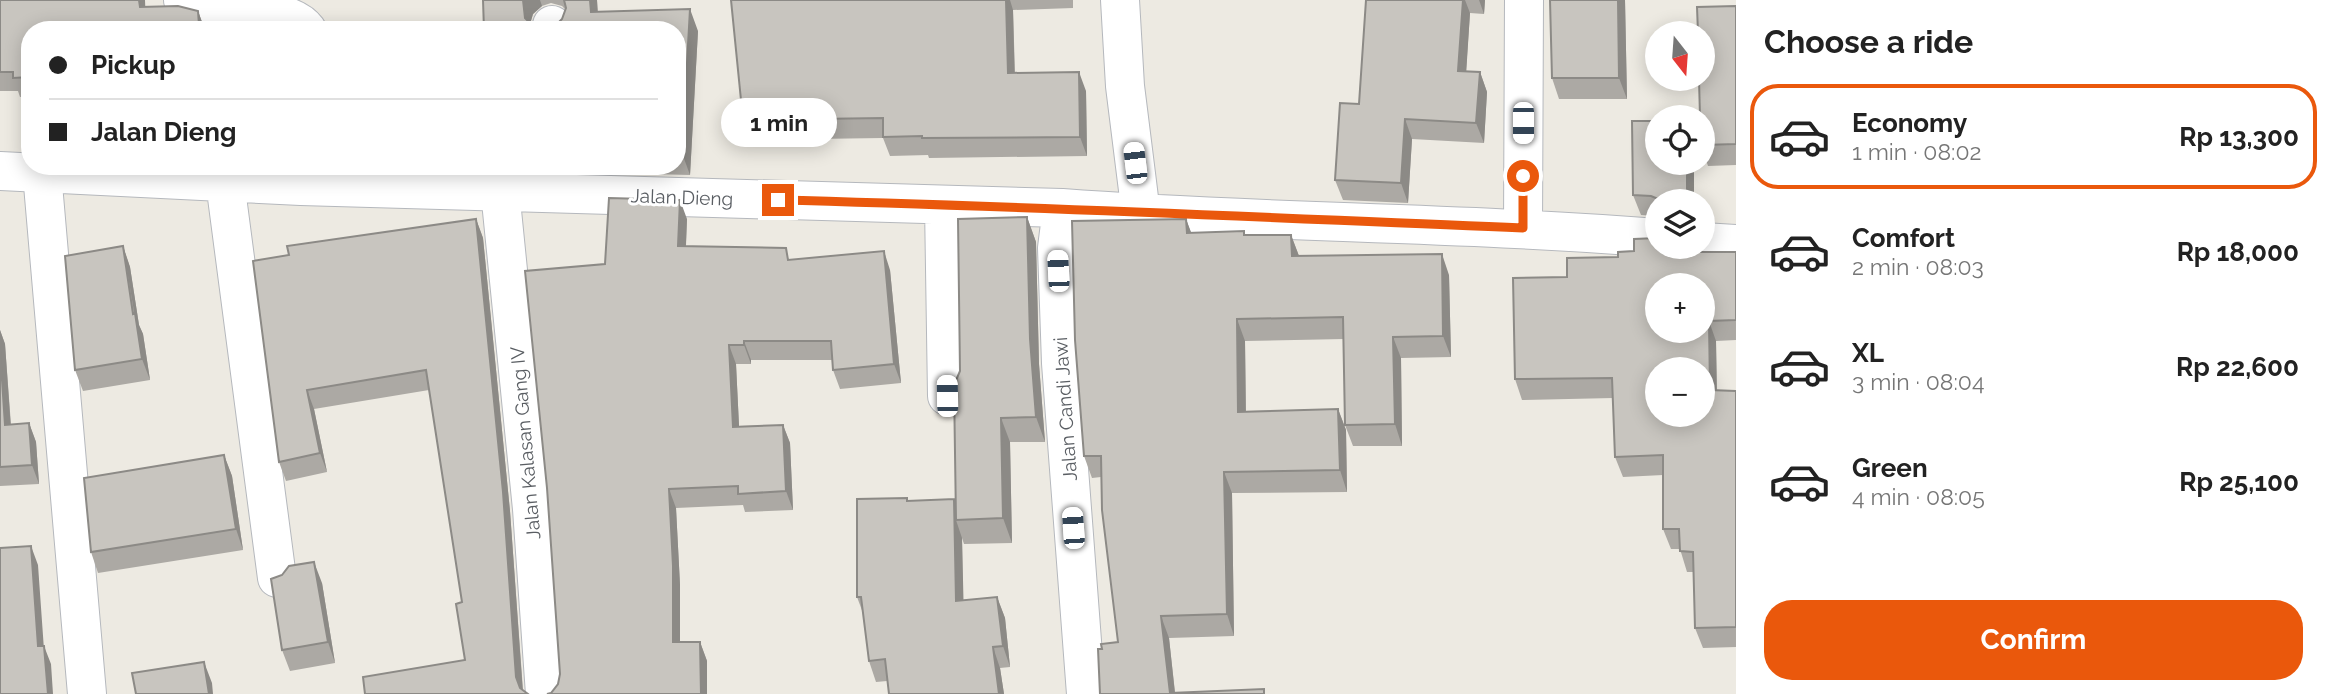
<!DOCTYPE html>
<meta charset="utf-8">
<style>
:root{--surface:#fff;--page:#f6f6f6;--text:#222;--muted:#767676;--line:#e0e0e0;--accent:#ea580c}
body{margin:0;font-family:Raleway,sans-serif;background:var(--page);color:var(--text);height:100vh;display:flex;flex-direction:column;font-size:26px;white-space:nowrap}
*{box-sizing:border-box;margin:0}
p{font-size:23px;color:var(--muted)}
.icon{flex:none;width:38px;height:38px;fill:none;stroke:currentColor;stroke-width:2;stroke-linecap:round;stroke-linejoin:round}
.map{position:relative;flex:1;overflow:hidden}
.drawer{display:flex;flex-direction:column;background:var(--surface);width:595px}
.drawer>*{flex:none}
.banner{position:absolute;left:21px;top:21px;width:665px;height:154px;border-radius:28px;box-shadow:0 4px 18px #0003;display:grid;align-content:center;height:154px;padding:0 28px;background:var(--surface)}
.needle{width:46px;rotate:163deg}
.fabs{position:absolute;left:1645px;top:21px;display:grid;gap:14px}
.fabs a{display:grid;place-items:center;width:70px;height:70px;border-radius:50%;background:var(--surface);box-shadow:0 4px 18px #0003;font-size:35px}
.end{position:absolute;width:32px;height:32px;margin:-16px;border:9px solid #ea580c;background:#fff;box-shadow:0 0 0 4px #fff}
.from{border-radius:50%}
.bubble{position:absolute;height:49px;border-radius:24px;background:var(--surface);box-shadow:0 4px 18px #0003;font-size:23px;font-weight:700;line-height:49px;text-align:center}
.car{position:absolute;width:21px;height:42px;margin:-21px -10px;border-radius:9px;box-shadow:0 0 5px 2px #0007;background:linear-gradient(#fff 24%,#345 0 40%,#fff 0 76%,#345 0 86%,#fff 0)}
.banner b{display:flex;align-items:center;gap:24px;height:66px;font-size:26px}
.banner b+b{border-top:2px solid var(--line)}
.banner i{width:18px;height:18px;background:var(--text)}
ul{padding:0;list-style:none}
li{display:flex;align-items:center;gap:21px;height:105px;margin:0 14px 10px;padding:0 14px;border:4px solid transparent;border-radius:28px}
li div{flex:1}
li b{display:block;font-size:26px}
li em{font-style:normal;font-weight:700}
li.active{border-color:var(--accent)}
li>.icon{width:63px;height:63px;stroke-width:1.5}
h2{padding:0 28px;font-size:32px;line-height:84px}
.cta{display:flex;gap:14px;margin-top:auto;padding:14px 28px}
.cta a{flex:1;height:80px;border-radius:28px;background:var(--accent);color:#fff;font-size:28px;font-weight:700;line-height:80px;text-align:center}
main{display:flex;flex:1;min-height:0}
.map>svg:first-child{display:block}
</style>
<main>
<div class="map">
<svg width="1736" height="694" viewBox="0 0 1736 694">
<rect width="100%" height="100%" fill="#edeae2"/>
<g fill="none" stroke-linecap="round" stroke-linejoin="round">
<g stroke="#b5b8bd" stroke-width="40">
<path id="minor" d="M183,0C221,21 284,0 307,30
M1120,0L1125,86L1141,214
M552,25V30
M0,171L301,186L1062,208C1260,223 1459,222 1657,238
M42,173L87,694
M225,182L277,578
M500,191L532,509L545,694
M944,205L947,396
M1062,208L1057,248L1061,363L1086,694
M1523,228L1524,0
M1703,242L1736,244"/>
</g>
<use href="#minor" stroke="#fff" stroke-width="38"/>
</g>
<path fill="#aca9a4" fill-rule="evenodd" d="M0,0L146,7L198,11L203,25L30,30V96L20,97L18,91H0Z
M483,0H597L598,11L698,31L690,175L650,174L647,166H677V30H484ZM551,3L562,6L565,9L562,19L554,27L545,29L534,27L530,24L533,14L542,6Z
M731,0H1073V8L1013,10L1015,73L1086,91L1087,156L929,158L928,155L890,156L883,138L750,140L743,120Z
M1366,0H1485L1484,14L1470,13L1466,71L1480,72L1487,92L1484,143L1412,139L1408,203L1343,200L1335,180L1359,104Z
M1550,0H1625L1627,99H1559L1552,78Z
M1736,6V165L1708,166L1703,151V117Z
M1694,163V201H1657V216L1641,215L1633,195Z
M1027,217L1036,242L1039,364L1045,442H1010L1012,543L964,544L962,538L963,600L997,597L1005,618L1010,667L1000,668L1004,694H889L887,681L876,682L869,661L863,613L857,597L907,498L908,501L955,502Z
M476,219L483,238L510,511L523,690L465,660L462,602L429,390L314,409L327,472L286,481L279,462L289,255Z
M687,219L686,246L791,260L890,270L901,383L840,389L833,370L832,360H751V364H736L739,426L783,425L790,443L793,510L745,512L743,505L676,508L680,585V642H700L707,661L551,693L558,684L560,674L547,488L605,264Z
M1186,219L1191,233L1244,231L1245,235H1291L1299,256L1449,275L1451,357L1401,358L1402,446H1353L1345,425L1344,339L1245,341L1246,411L1338,409L1346,430L1347,492L1232,493L1234,636L1169,638L1175,692L1266,694H1100L1102,649L1118,642L1101,477L1092,478L1084,456Z
M123,246L130,267L139,325L143,334L150,380L83,391L75,370Z
M1691,252H1736V340L1716,341L1717,390L1736,391V647L1703,648L1695,628L1694,572H1687L1680,549H1671L1663,529V475L1623,477L1615,457L1613,398L1522,400L1515,379L1567,277L1618,257Z
M0,330L5,344L11,425L29,423L36,442L39,484L0,486Z
M224,455L232,476L243,550L98,573L91,552Z
M322,583L335,663L290,671L282,650Z"/>
<path fill="#8c8a86" d="M139,0H145L146,26L140,7Z
M523,0H540L542,6L533,14L530,24L525,18Z
M590,0H597L598,30L591,12Z
M1006,0H1010L1013,10L1015,92L1008,73Z
M1463,0H1465L1470,13L1465,91L1458,71Z
M1479,0H1485L1484,14Z
M1618,0H1625L1627,99L1619,78Z
M690,9L698,31L690,175L682,153Z
M198,11L205,30L199,25Z
M1079,72L1086,91L1087,156L1080,137Z
M1480,72L1487,92L1484,143L1476,123Z
M1405,119L1412,139L1408,203L1401,183Z
M1687,163H1694V201H1687Z
M680,200L687,219L685,265L678,246Z
M1027,217L1036,242L1039,364L1045,442L1036,417L1030,339Z
M476,219L483,238L510,511L523,694L516,677Z
M1186,219L1194,240L1187,233Z
M1291,235L1299,256H1292Z
M123,246L130,267L139,325L143,334L150,380L142,359Z
M884,251L890,270L901,383L894,364Z
M1442,254L1449,275L1451,357L1443,336Z
M1237,319L1245,341L1246,433L1238,412Z
M1709,321L1716,341L1717,410L1710,390Z
M0,330L5,344L12,444L5,425L0,350Z
M1393,337L1401,358L1402,446L1395,424Z
M744,341L751,360V364L744,345Z
M729,345L736,364L740,446L733,427Z
M307,390L314,409L327,472L320,453Z
M1338,409L1346,430L1347,492L1340,470Z
M1001,418L1010,442L1012,543L1003,518Z
M29,423L36,442L39,484L32,465Z
M783,425L790,443L793,510L786,491Z
M224,455L232,476L243,550L236,529Z
M1224,472L1232,493L1234,636L1227,614Z
M669,489L676,508L680,585V661L673,642Z
M954,499L956,520L962,538L964,622L956,601Z
M31,546L38,565L45,664L38,646Z
M314,562L322,583L335,663L328,642Z
M997,597L1005,618L1010,667L1003,646Z
M1161,616L1169,638L1175,694H1170Z
M700,642L707,661V694H701Z
M44,646L51,664L53,694H48Z
M993,647L1000,668L1004,694H999Z
M204,662L212,683L213,694H209Z"/>
<path fill="#c8c5bf" stroke="#8c8a86" stroke-width="2" fill-rule="evenodd" d="M0,0H139L140,7L178,6L198,11L199,25L246,23V30H30V77L13,78V72H0Z
M483,0H523L525,18L534,27L545,29L554,27L562,19L566,8L564,0H590L591,12L690,9L682,153H677V30H484Z
M731,0H1006L1008,73L1079,72L1080,137L922,138V136L883,137V118L743,120Z
M1366,0H1463L1458,71L1480,72L1476,123L1405,119L1401,183L1335,180L1340,103L1359,104Z
M1550,0H1618L1619,78H1552Z
M1736,6V144L1703,145V117H1700L1699,79H1703V33H1698L1697,7Z
M1632,121H1657V163H1687V201H1663L1651,196L1633,195Z
M609,198L680,200L678,246L786,248L788,260L884,251L894,364L833,370L831,341H744V345H729L733,427L783,425L786,491L738,494V486L669,489L673,566V642H700L701,694H547L551,693L558,684L560,674L547,488L525,271L605,264Z
M1027,217L1030,339L1036,417L1001,418L1003,518L956,520L954,385L960,371L958,219Z
M476,219L503,492L516,677L520,688L528,694H365L363,677L465,660L456,604L462,602L426,370L307,390L320,453L279,462L253,261L289,255L287,246Z
M1186,219L1187,233L1244,231V235H1291L1292,256L1442,254L1443,336L1393,337L1395,424L1345,425L1343,317L1237,319L1238,412L1338,409L1340,470L1224,472L1227,614L1161,616L1170,693L1264,689V694H1100L1098,649H1102L1101,644L1118,642L1102,510L1101,456H1084L1075,340L1072,221Z
M1657,238V247H1688V252H1736V320L1709,321L1710,390L1736,391V627L1695,628L1693,552L1680,551L1679,529H1663V455L1615,457L1612,378L1515,379L1513,278L1567,277V258L1618,257V252L1634,251V239ZM1657,285H1703V331H1657ZM1657,369H1703V415H1657Z
M123,246L133,314L135,313L142,359L75,370L65,256Z
M0,350L5,425L29,423L32,465L0,467Z
M224,455L236,529L91,552L84,478Z
M907,498V501L954,499L956,601L997,597L1003,646L993,647L999,694H889L885,659L869,661L861,597H857V499Z
M31,546L38,646H44L48,694H0V548Z
M314,562L328,642L282,650L271,579L282,575L289,566Z
M204,662L209,694H136L132,673Z"/>
<g fill="none" stroke-linecap="round" stroke-linejoin="round">
<path stroke="#ea580c" stroke-width="9" d="M778,200C1026,206 1275,218 1523,228V176"/>
</g>
<g text-anchor="middle" dominant-baseline="central" stroke-width="6" stroke-linejoin="round" paint-order="stroke">
<g font-size="19" fill="#5a5e63" stroke="#fff">
<text transform="translate(682 197) rotate(2)">Jalan Dieng</text>
<text transform="translate(1065 409) rotate(-94)">Jalan Candi Jawi</text>
<text transform="translate(525 443) rotate(-95)">Jalan Kalasan Gang IV</text>
</g>
</g>
</svg>
<div class="fabs">
<a><svg class="needle" viewBox="-14 -14 28 28"><path d="M0-13l5 13h-10z" fill="#e53935"/><path d="M0 13l5-13h-10z" fill="#767676"/></svg></a>
<a><svg class="icon" aria-label="locate" viewBox="0 0 24 24"><circle cx="12" cy="12" r="6"/><path d="M12 2v4M12 18v4M2 12h4M18 12h4"/></svg></a>
<a><svg class="icon" aria-label="layers" viewBox="0 0 24 24"><path d="M12 4l9 5-9 5-9-5zM3 14l9 5 9-5"/></svg></a>
<a>+</a>
<a>−</a>
</div>
<i class="end from" style="left:1523px;top:176px"></i>
<i class="end" style="left:778px;top:200px"></i>
<div class="bubble" style="left:721px;top:98px;width:116px">1 min</div>
<i class="car" style="left:1523px;top:123px;rotate:180deg"></i>
<i class="car" style="left:1135px;top:163px;rotate:353deg"></i>
<i class="car" style="left:1058px;top:271px;rotate:357deg"></i>
<i class="car" style="left:947px;top:396px;rotate:359deg"></i>
<i class="car" style="left:1073px;top:528px;rotate:356deg"></i>
<div class="banner">
<b><i class="from"></i>Pickup</b>
<b><i></i>Jalan Dieng</b>
</div>
</div>
<section class="drawer">
<h2>Choose a ride</h2>
<ul>
<li class="active"><svg class="icon" aria-label="car" viewBox="0 0 24 24"><path d="M5 17H2v-5l4-1 3-4h7l3 4 3 1v5h-3M9 17h6M6 11h13"/><circle cx="7" cy="17" r="2"/><circle cx="17" cy="17" r="2"/></svg><div><b>Economy</b><p>1 min · 08:02</p></div><em>Rp 13,300</em></li>
<li><svg class="icon" aria-label="car" viewBox="0 0 24 24"><path d="M5 17H2v-5l4-1 3-4h7l3 4 3 1v5h-3M9 17h6M6 11h13"/><circle cx="7" cy="17" r="2"/><circle cx="17" cy="17" r="2"/></svg><div><b>Comfort</b><p>2 min · 08:03</p></div><em>Rp 18,000</em></li>
<li><svg class="icon" aria-label="car" viewBox="0 0 24 24"><path d="M5 17H2v-5l4-1 3-4h7l3 4 3 1v5h-3M9 17h6M6 11h13"/><circle cx="7" cy="17" r="2"/><circle cx="17" cy="17" r="2"/></svg><div><b>XL</b><p>3 min · 08:04</p></div><em>Rp 22,600</em></li>
<li><svg class="icon" aria-label="car" viewBox="0 0 24 24"><path d="M5 17H2v-5l4-1 3-4h7l3 4 3 1v5h-3M9 17h6M6 11h13"/><circle cx="7" cy="17" r="2"/><circle cx="17" cy="17" r="2"/></svg><div><b>Green</b><p>4 min · 08:05</p></div><em>Rp 25,100</em></li>
</ul>
<div class="cta"><a>Confirm</a></div>
</section>
</main>
